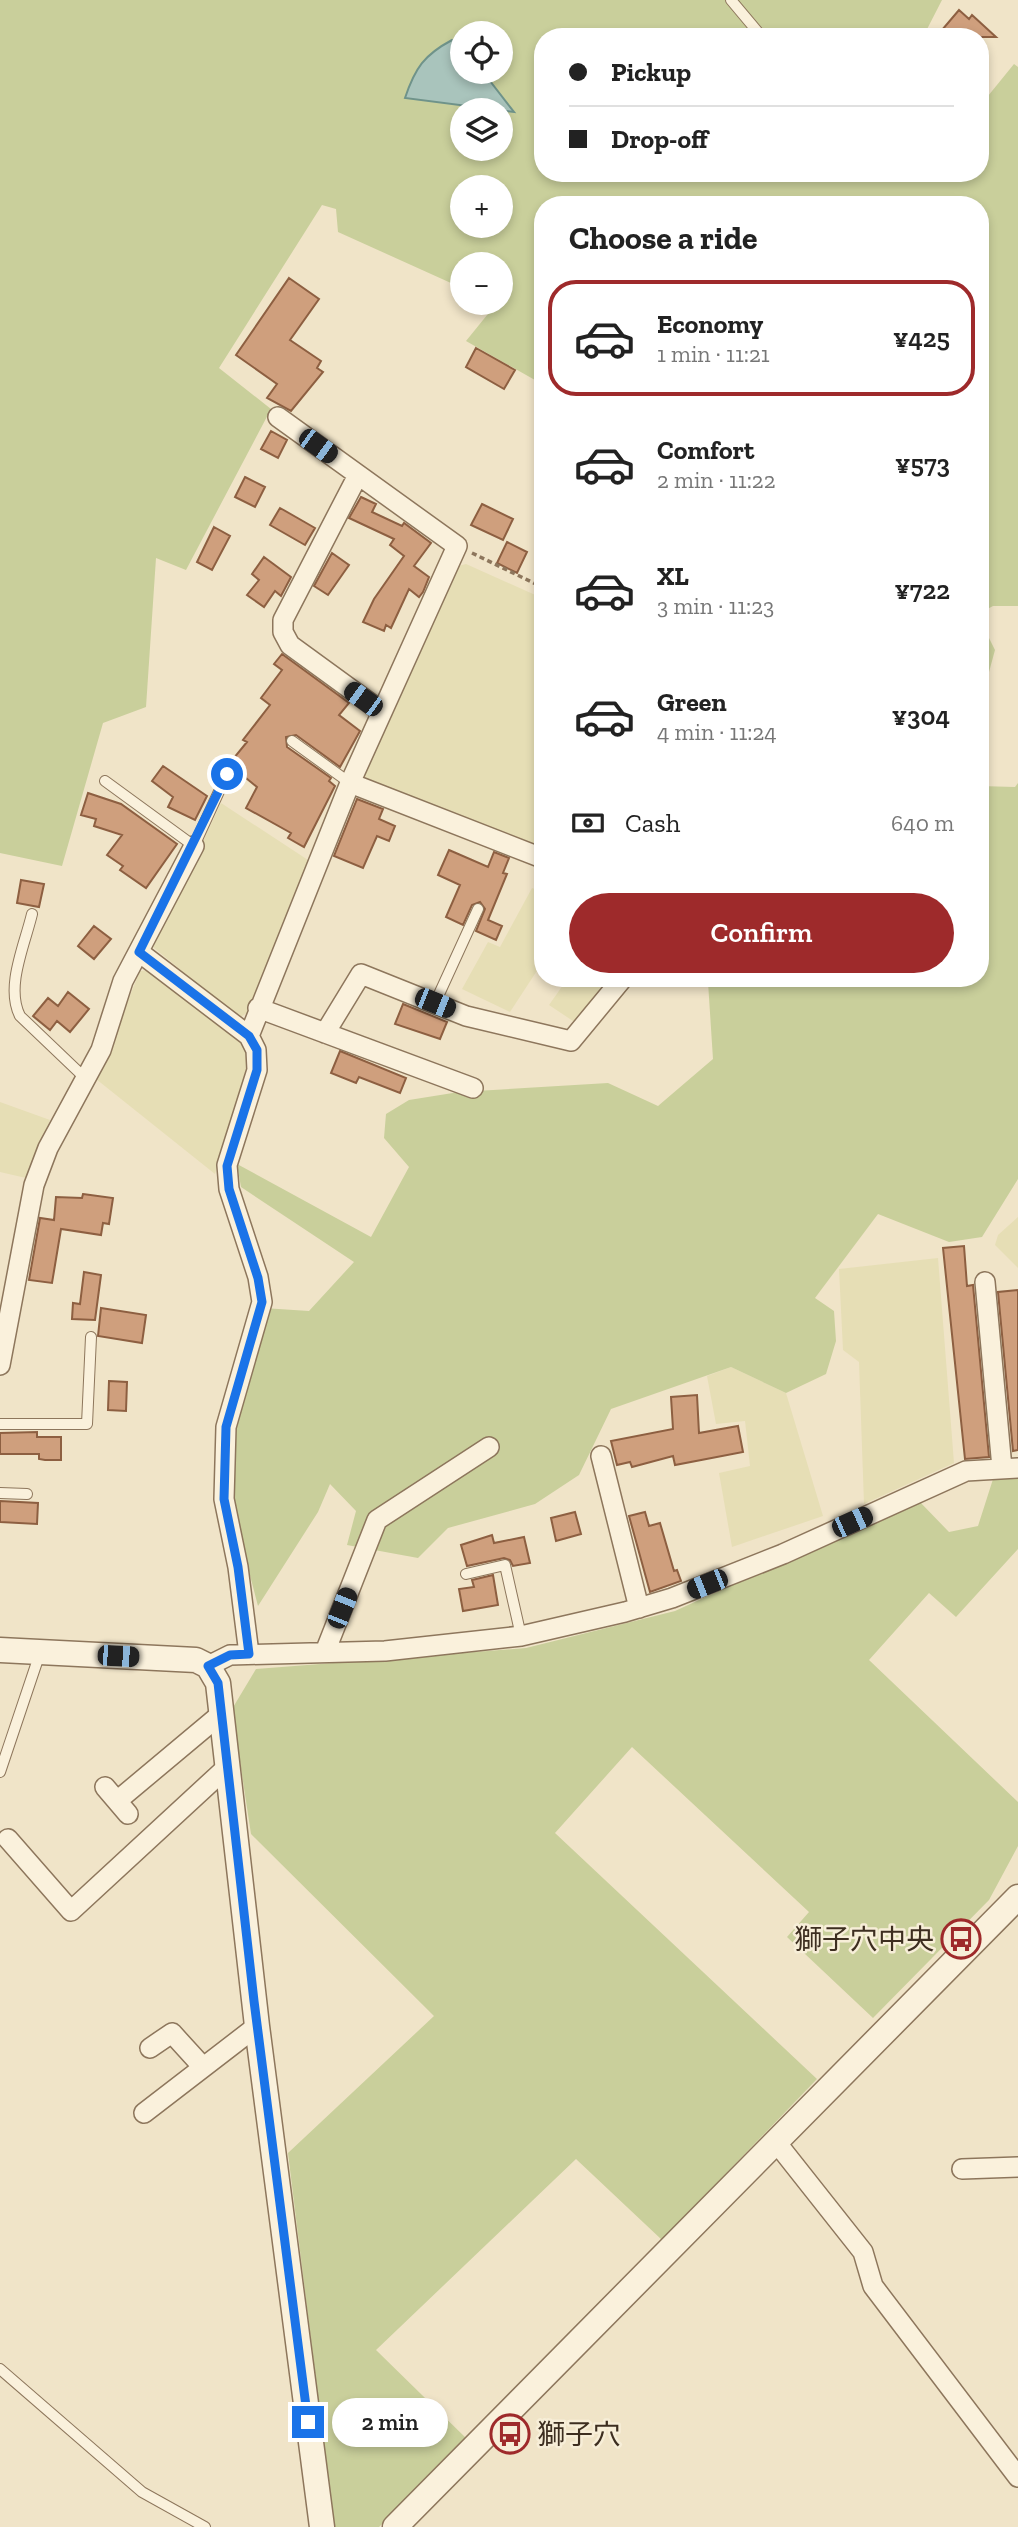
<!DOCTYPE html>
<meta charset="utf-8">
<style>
:root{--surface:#fff;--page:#f2f2f2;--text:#222;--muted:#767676;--line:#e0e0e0;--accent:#9e2a2b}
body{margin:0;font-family:"Zilla Slab","Noto Sans JP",serif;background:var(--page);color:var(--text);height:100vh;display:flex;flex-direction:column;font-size:26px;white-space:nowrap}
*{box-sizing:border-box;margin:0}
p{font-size:23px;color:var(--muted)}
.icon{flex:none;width:38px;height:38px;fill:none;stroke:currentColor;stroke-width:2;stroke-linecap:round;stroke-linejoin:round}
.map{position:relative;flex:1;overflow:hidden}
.panel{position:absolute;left:534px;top:196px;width:455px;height:791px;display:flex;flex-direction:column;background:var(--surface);border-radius:28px;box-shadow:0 4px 10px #0003}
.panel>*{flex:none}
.top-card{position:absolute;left:534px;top:28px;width:455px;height:154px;border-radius:28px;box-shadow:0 4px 10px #0003;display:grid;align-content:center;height:154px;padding:0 35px;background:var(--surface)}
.controls{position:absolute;left:450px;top:21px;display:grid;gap:14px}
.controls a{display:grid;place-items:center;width:63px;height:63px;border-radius:50%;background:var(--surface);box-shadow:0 4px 10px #0003;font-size:35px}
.end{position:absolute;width:32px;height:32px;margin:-16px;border:9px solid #1a73e8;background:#fff;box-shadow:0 0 0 4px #fff}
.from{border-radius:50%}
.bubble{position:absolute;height:49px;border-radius:24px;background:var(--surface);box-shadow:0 4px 10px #0003;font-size:23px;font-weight:600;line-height:49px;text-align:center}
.car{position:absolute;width:21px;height:42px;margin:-21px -10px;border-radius:9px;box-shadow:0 0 5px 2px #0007;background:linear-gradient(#222 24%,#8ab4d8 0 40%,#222 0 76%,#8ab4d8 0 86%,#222 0)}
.top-card b{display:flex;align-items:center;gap:24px;height:66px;font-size:26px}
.top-card b+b{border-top:2px solid var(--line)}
.top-card i{width:18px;height:18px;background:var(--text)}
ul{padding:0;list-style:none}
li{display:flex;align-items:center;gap:21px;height:116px;margin:0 14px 10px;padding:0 21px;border:4px solid transparent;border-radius:28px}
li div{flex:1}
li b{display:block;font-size:26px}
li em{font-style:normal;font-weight:600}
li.active{border-color:var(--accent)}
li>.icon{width:63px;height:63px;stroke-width:1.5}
h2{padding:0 35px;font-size:32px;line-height:84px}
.pay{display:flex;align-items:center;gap:18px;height:77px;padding:0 35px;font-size:26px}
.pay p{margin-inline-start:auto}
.cta{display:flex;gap:14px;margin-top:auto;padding:14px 35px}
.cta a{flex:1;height:80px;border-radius:42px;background:var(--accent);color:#fff;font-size:28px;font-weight:600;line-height:80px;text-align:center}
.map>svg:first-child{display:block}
</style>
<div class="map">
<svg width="1018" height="2527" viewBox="0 0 1018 2527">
<rect width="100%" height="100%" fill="#f0e4c8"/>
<path fill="#e6deb5" d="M466,564L542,598V849L361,780L455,567Z
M221,803L308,860L250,1011L239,1018L153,947Z
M532,888L542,892V963L510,1012L462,989L488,942L500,947Z
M153,970L238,1036L245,1047L248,1063L215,1174L96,1079L140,971Z
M568,978H613L576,1023L549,1005Z
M0,1102L50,1120L26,1178L0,1172Z
M1018,1217V1268L995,1245L998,1235Z
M938,1258L954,1463L864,1504L859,1362L843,1350L839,1269Z
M731,1367L786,1393L823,1516L732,1547L719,1473L750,1466L745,1421L716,1424L707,1376Z"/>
<path fill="#c9cf9b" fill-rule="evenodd" d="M0,0H942L923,37H542V173H980V91L988,96L1014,64L1018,67V606H993L980,613V205H542V384L466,341L496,304L494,303H500V264H462V288L338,232L336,209L322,205L219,368L271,409L186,570L156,558L146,707L103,723L62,866L0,853ZM462,33H500V72H462ZM462,110H500V149H462ZM462,187H500V226H462Z
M985,630L995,650L980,705V631Z
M1018,783V1179L982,1237L949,1242L878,1214L815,1298L834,1311L836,1341L826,1374L786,1393L731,1367L611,1409L579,1475L535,1504L448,1528L418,1558L347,1545L356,1511L330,1484L318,1512L258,1606L230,1499L229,1428L263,1308L309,1311L354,1262L241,1187L237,1164L371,1237L409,1167L384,1138L386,1114L409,1100L459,1092L608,1083L658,1106L713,1059L708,982L711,978H980V786L1015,787Z
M994,1476L1018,1477V1549L956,1617L929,1593L869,1660L1018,1802V1846L989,1900L873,2018L787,1937L809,1912L632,1747L555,1833L817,2079L662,2240L576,2159L376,2350L468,2440L379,2527H334L288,2153L434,2016L251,1834L232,1709L256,1669L526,1648L675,1611L918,1500L949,1532L978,1526Z"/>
<path fill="#a9c4bc" stroke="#6f938a" stroke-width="2" d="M452,40L462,47V72H483L514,112L405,98C415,68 424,55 452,40Z"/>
<path fill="#cf9f7d" stroke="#8d5f41" stroke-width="2" d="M959,10L969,19L972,15L996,37H936Z
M289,278L319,299L290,340L321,361L317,368L323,372L291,411L267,398L277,384L236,355Z
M476,348L515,370L504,389L466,367Z
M271,431L287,440L278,458L261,449Z
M245,477L265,487L255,507L235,497Z
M361,497L376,504L372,512L402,526L404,523L431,543L414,566L429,577L423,592L419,597L409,589L391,628L386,625L384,631L363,622L374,599L404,556L390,545L394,539L349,518Z
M482,504L513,519L503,540L471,525Z
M280,508L315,528L305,545L270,525Z
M214,527L230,536L212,570L197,562Z
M507,542L527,552L517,573L497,563Z
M332,553L349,565L328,595L314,586Z
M264,557L291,577L281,596L275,591L264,607L247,595L259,580L252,574Z
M282,654L349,703L339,715L360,731L340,767L296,735L286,737L287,747L331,778L329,781L335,786L304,847L288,838L291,833L246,808L257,787L229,764L247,742L243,740L270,705L261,698L282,670L274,664Z
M163,766L207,796L195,820L168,807L173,797L152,781Z
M88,793L121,804L177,844L146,888L120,870L123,866L107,855L122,835L94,826L96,819L81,815Z
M357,799L383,809L379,819L395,826L389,841L377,836L363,868L334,856Z
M449,850L488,867L494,852L509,858L503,873L507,874L488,920L502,926L496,940L476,931L485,909L480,902L472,905L463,925L446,917L460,885L438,875Z
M21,880L44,884L39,907L17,903Z
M94,926L111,939L94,959L78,946Z
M68,992L89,1009L70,1032L57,1021L50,1030L33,1016L48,998L58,1006Z
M403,1004L447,1022L440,1039L395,1024Z
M340,1051L406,1078L400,1093L359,1077L356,1083L331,1073Z
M83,1194L113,1198L109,1224L103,1223L101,1235L61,1229L52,1283L29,1280L40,1218L54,1220L56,1197L82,1198Z
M964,1246L967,1286L973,1285L989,1457L965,1459L943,1248Z
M84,1272L101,1275L95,1320L72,1319L73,1303L80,1304Z
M1018,1290V1450L1013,1451L998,1292Z
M101,1308L146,1315L142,1343L98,1336Z
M109,1381L127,1382L126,1411L108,1410Z
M697,1395L699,1433L738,1426L743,1452L675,1465L673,1456L632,1467L630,1462L617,1465L611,1441L673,1429L671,1397Z
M37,1432V1437H61V1460H45L39,1459V1454H0V1433Z
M0,1501L38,1503L37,1524L0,1522Z
M575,1512L581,1534L556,1541L551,1518Z
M645,1512L649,1526L660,1523L674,1571L677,1570L681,1581L650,1592L629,1516Z
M492,1535L494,1543L524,1537L530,1563L513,1566L510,1560L504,1558L467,1566L461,1545Z
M493,1575L498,1605L463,1611L459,1589L474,1587L472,1580Z"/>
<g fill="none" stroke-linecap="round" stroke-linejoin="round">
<g stroke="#8d765c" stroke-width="12">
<path id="service" d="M731,0L762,37
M292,741L350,783
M105,781L194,846L227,774
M32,914C25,944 5,987 20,1016L85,1078
M435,1003L478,909
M0,1424H87L91,1337
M0,1493L27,1494
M466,1574L505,1565L521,1636
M0,1772L40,1653
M0,2369L142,2492L205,2527"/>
</g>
<g stroke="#8d765c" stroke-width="22">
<path id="minor" d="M358,475L283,620V632L290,645L382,712
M350,783L542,858
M139,952L249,1036L256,1050L257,1070L227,1165L229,1189L258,1277L262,1302L226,1427L224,1499L238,1567L249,1654
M258,1008L473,1088
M325,1033L361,974L466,1016L571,1041L623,978
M249,1036L350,783L457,546L278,417
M985,1282L1002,1468
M0,1365L34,1185L48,1148L101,1050L123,981L194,846
M601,1456L639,1608
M325,1652L377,1520L489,1447
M208,1666L230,1655L385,1651L521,1636L625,1612L672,1598L783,1554L966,1471L1018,1468
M105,1787L128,1814
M117,1801L221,1714
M8,1839L71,1911L226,1768
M150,2048L172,2033L202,2066
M144,2113L257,2026
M776,2142L863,2252L873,2286L1018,2477
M962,2169L1018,2167"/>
</g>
<g stroke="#8d765c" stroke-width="27">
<path id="tertiary" d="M0,1650L196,1660L208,1666L218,1683L257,2026L322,2527
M395,2527L1018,1897"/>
</g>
<path stroke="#8d765c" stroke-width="3.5" stroke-dasharray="5 3.5" stroke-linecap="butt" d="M472,553L542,587"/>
<use href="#service" stroke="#faf1dc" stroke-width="10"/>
<use href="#minor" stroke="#faf1dc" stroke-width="19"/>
<use href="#tertiary" stroke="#faf1dc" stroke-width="24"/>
</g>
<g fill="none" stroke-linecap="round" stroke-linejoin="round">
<path stroke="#1a73e8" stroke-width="9" d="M227,774L139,952L249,1036L257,1050V1070L227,1166L229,1189L258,1278L262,1302L226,1427L224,1499L238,1567L249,1654L230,1655L208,1666L218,1683L254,2001L308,2422"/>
</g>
<defs>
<g id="bus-ring" transform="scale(2.0125)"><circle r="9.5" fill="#f7eed8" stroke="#9e2a2b" stroke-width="1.5"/><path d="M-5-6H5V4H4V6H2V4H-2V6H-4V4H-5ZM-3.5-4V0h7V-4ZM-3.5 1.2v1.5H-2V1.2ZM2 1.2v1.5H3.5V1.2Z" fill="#9e2a2b"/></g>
</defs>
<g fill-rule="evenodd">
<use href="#bus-ring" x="961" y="1939"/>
<use href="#bus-ring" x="510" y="2434"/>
</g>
<g text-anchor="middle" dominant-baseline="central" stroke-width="5" stroke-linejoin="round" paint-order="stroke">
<g font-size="28" fill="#3d2e20" stroke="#f7eed8" text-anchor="end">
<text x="934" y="1939">獅子穴中央</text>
<text x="537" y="2434" text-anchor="start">獅子穴</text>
</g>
</g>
</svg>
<div class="controls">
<a><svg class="icon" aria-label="locate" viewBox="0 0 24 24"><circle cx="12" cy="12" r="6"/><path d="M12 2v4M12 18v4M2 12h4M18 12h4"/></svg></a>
<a><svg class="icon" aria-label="layers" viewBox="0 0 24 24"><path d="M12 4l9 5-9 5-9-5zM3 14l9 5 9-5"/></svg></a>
<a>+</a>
<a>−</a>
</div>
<i class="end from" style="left:227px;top:774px"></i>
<i class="end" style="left:308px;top:2422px"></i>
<div class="bubble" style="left:332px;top:2398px;width:116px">2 min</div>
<i class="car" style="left:318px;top:446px;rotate:126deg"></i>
<i class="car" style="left:363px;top:699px;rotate:306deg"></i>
<i class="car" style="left:435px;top:1003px;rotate:112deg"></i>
<i class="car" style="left:852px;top:1522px;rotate:66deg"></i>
<i class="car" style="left:707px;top:1584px;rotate:248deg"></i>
<i class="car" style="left:342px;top:1608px;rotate:22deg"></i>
<i class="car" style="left:118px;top:1656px;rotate:93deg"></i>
<div class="top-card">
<b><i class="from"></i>Pickup</b>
<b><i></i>Drop-off</b>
</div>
<section class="panel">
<h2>Choose a ride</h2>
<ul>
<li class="active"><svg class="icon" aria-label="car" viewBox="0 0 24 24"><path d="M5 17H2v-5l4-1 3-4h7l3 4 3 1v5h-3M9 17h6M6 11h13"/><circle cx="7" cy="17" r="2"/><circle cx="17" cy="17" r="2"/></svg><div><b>Economy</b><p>1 min · 11:21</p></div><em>¥425</em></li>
<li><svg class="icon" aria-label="car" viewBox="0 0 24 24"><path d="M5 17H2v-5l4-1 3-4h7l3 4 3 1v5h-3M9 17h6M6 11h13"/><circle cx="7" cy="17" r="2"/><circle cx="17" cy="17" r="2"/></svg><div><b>Comfort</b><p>2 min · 11:22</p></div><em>¥573</em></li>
<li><svg class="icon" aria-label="car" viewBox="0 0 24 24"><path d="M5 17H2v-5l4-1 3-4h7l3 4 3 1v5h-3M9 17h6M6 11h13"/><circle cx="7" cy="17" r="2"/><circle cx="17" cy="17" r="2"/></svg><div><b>XL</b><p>3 min · 11:23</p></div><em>¥722</em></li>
<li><svg class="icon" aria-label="car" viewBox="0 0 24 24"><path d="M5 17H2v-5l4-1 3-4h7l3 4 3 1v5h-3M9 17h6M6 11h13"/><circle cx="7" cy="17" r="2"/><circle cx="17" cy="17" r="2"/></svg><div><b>Green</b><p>4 min · 11:24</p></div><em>¥304</em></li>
</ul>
<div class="pay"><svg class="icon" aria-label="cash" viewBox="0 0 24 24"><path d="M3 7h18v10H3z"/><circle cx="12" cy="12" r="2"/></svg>Cash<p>640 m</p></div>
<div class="cta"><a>Confirm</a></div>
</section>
</div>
